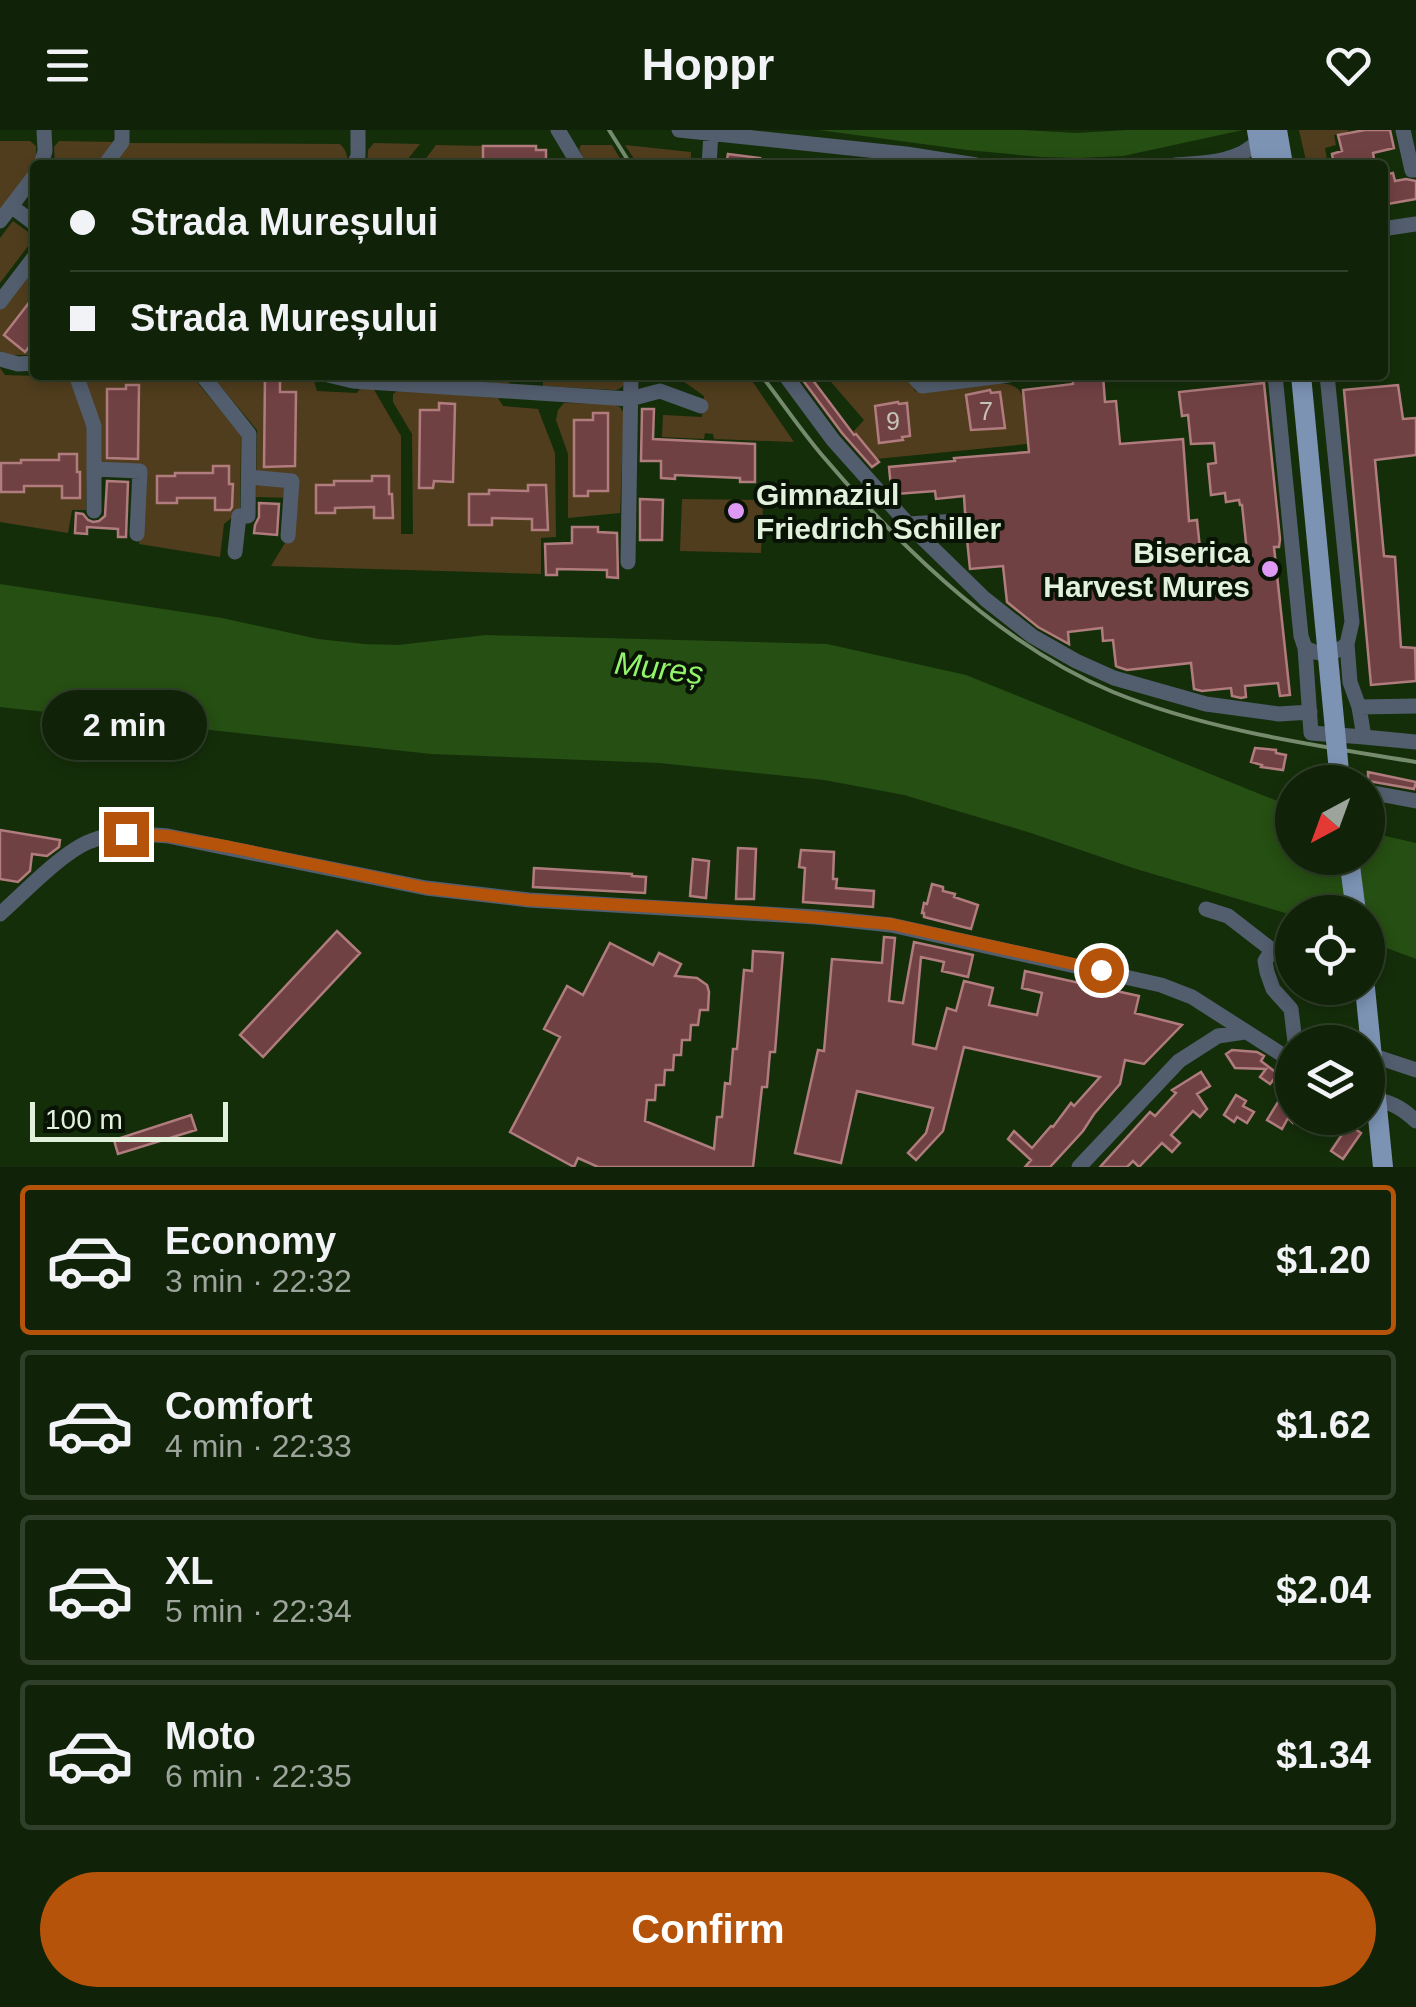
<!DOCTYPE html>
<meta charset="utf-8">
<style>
:root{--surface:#102208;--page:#192a12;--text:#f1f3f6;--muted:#9ca49c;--line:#303f29;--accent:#b45309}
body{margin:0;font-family:Arial,sans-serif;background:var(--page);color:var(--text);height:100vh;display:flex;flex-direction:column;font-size:38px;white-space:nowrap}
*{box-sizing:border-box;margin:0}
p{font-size:32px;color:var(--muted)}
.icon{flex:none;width:55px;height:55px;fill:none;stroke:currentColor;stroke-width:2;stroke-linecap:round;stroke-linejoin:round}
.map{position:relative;height:1037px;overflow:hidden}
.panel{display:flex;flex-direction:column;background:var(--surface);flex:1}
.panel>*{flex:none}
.hud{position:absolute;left:30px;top:30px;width:1358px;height:220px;border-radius:10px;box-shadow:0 5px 15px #0003,0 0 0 2px var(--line);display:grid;align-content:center;height:220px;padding:0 40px;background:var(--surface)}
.needle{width:65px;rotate:221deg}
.controls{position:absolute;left:1275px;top:635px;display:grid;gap:20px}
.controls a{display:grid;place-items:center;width:110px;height:110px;border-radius:50%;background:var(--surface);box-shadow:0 5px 15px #0003,0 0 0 2px var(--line);font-size:50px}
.scale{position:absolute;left:30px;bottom:25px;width:198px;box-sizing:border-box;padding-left:10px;border:5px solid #e1f1db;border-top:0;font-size:28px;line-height:35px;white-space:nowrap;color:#e1f1db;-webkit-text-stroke:8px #081305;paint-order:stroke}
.end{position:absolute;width:45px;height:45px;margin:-22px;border:12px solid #b45309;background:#fff;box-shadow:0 0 0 5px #fff}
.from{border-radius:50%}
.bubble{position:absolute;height:70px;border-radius:35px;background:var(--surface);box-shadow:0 5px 15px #0003,0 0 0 2px var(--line);font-size:32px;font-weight:600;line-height:70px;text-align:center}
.hud b{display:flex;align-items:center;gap:35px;height:95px;font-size:38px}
.hud b+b{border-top:2px solid var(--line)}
.hud i{width:25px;height:25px;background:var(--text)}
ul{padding:18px 0 0;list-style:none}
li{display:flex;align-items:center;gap:30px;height:150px;margin:0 20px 15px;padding:0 20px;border:5px solid var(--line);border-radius:10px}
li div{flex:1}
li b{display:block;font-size:38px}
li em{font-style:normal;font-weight:600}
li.current{border-color:var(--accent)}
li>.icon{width:90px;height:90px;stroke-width:1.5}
.primary-button{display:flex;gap:20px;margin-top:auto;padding:20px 40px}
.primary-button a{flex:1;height:115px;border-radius:60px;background:var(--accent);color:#fff;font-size:40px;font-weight:600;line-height:115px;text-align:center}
header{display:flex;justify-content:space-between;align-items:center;height:130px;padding:0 40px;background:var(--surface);font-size:45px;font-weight:600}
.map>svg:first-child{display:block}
</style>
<header><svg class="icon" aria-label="menu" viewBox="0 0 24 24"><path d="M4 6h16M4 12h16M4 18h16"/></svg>Hoppr<svg class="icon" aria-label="heart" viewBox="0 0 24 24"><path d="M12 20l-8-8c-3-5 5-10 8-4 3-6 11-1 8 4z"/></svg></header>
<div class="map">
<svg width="1416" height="1037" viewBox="0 0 1416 1037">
<rect width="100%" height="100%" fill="#152e0a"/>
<path fill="#503d1d" d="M1299,0H1348V2L1334,5L1336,15L1325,18L1328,35H1307Z
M0,11H30L36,16V30L33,38L0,80Z
M59,11L116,12L98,35H55L54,17Z
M128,13L340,14C346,20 349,26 346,35H111Z
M374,13L420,14L403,35H367L368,20Z
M436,15L483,16V35H421Z
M581,15H612L624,35H586L579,19Z
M625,15L691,22V35H638Z
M13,91L35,107L0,153V108Z
M35,135V225H11L0,221V180Z
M0,238L5,245L69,247L88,297L86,380H72L68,403L0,392Z
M89,245L192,246L241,305L240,381L224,394L220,427L139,414L143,347L99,345L86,251Z
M211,245H312L317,261L357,263L361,257L373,258L401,306V404H413L412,304L393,272V264L399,260L498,268L503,276L538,279L555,323L556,407L541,408V444L271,436L288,408L296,368L256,367L257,300Z
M509,245V254L393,246V245Z
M543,245H624C625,254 624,258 615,260L543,256Z
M658,245H748L794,312L714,309L713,304L705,303L704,309L662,307L663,285L702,287L704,266L676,246Z
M825,245H908L915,261L923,263C944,262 1014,240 1022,265C1027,279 1025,299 1027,314L876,329L853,302L864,290Z
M564,273L613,274L620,277L624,284L620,383L568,388V324L556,290L558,280Z
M682,369L763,370L761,423L680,421Z"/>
<path fill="#264f13" d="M819,0H1022L1077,3L1127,0H1243L1123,26L1079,28L1041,27L967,20Z
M0,454L222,488L318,509L364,514L398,515L486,505L827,514L966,545L1292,677V728H1368V702L1416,713V829L1368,811V782H1292V785L1136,739L1031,703L904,665L824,650L659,633L431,624L0,577Z"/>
<path fill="#704143" stroke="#b17c7d" stroke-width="2.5" d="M1365,0H1390L1394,18L1373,23L1375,35H1334L1332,24L1342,21L1338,5Z
M483,16H536V20H546V35H483Z
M728,24L760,28L759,35H726Z
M1393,43L1395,51L1406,49L1416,51V69L1382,75V45Z
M35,165V209L25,222L4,205Z
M265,245H280V262H296L295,336L264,337Z
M799,245H809L854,305L856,304L879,332L872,337L842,303Z
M1072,245H1103L1105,272L1116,271L1120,314L1183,309L1189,391L1197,390L1201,428L1247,422L1242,375H1240L1239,370L1226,372L1225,363L1211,365L1208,334L1216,333L1214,313L1191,314L1188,285L1182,286L1179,262L1264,253L1280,409L1279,417H1274L1290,565L1280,566L1278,553L1245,556L1246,567L1241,568L1232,566L1231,558L1202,561L1194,559L1191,533L1127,540L1118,537L1116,536L1113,510L1103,511L1102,498L1068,502L1069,514L1038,497L1007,472L1003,436L970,439L966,399L970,389L965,382L964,366L936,369L935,361L896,364L891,358L889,337L955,331L954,328L1029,322L1023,260L1073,254Z
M126,255H139L138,329L107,328V259H126Z
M1398,255L1403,289L1416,288V325L1375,330L1384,426L1395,427L1401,517L1415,518L1416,551L1371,555L1344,260Z
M990,260L991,263L1000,262L1005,298L971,300L966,265Z
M898,272L899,274L907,273L910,306L902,307L903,310L879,313L875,276Z
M439,273L455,274L453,352L434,351L433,358H419L420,280H439Z
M642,279H654L653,309L755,314V352H740V348L675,345V349L661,348V331H641Z
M593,283H608V361H588V366H574V290H593Z
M59,324H77V342H80V368H62V356H24V362H1V333H21V330H59Z
M213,336H229V354H233L232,377L230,380H215V368H177V373H157V346H175V343H213Z
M372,346H389V364H392L393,388H374V377L335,378V383H316V355H334V351H372Z
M107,351L128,352L126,407H118V399L87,397V404L75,403L76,383L83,384L88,390L93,392L99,391L105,386Z
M528,355H546L548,400H532V389L492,388V395H469V364H489V360L528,361Z
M640,369L663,370L662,410H640Z
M259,373L279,374L277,405L254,403L255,395L259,387Z
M572,397H598V402L617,403L618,448L607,447V440L557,439V445H546L545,414L572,413Z
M1255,618L1276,620V623L1286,625L1283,640L1261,637L1262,635L1251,632Z
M1368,642L1416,652L1414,659L1368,651Z
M0,700L60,710L59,717L47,726L32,724L30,741L18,752L0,749Z
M738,718L756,719L754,769H736Z
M801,720L834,722L833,749H837L836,758L874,761L873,777L803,772L805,738L799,737Z
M693,729L709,731L706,768L690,766Z
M534,738L632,744V746L646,747L645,763L533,757Z
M932,754L943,757V761L955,764L954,767L978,775L971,799L924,787V783H922L924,773L927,774Z
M337,801L360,823L263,927L240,905Z
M884,807L895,808L889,871L903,873L914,812L973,825L968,847L942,841L944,832L921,827L913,914L936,919L947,878L956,881L964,851L993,858L989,875L1037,885L1042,863L1022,858L1025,841L1139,866L1135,883L1182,895L1144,934L1125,930L1120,954L1094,984L1083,1001L1050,1037H1025L1031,1030L1008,1009L1014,1001L1032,1018L1051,996L1053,997L1071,973L1074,976L1100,947L964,917L943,1001L916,1030L908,1023L926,1003L933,978L857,961L841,1033L795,1023L818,920L824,921L832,829L882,833Z
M610,813L653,835L659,823L681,834L675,846L697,848L707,855L709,862L708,880H700L698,895H691L690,910H682L681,925H674L673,940H665L664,955H656L655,970H647L645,991L714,1019L717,987H722L725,953L730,954L733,919H737L744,840L752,841L753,821L783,823L775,922H770L767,957H762L753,1037H598L578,1028L574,1037L510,1002L560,907L544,899L567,856L583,865Z
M1232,920L1257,922L1264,926L1261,931L1278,944L1270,954L1260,947L1266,939L1235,938L1226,924Z
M1201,942L1210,956L1197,964L1207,979L1200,987L1193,981L1171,1005L1180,1013L1172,1022L1162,1013L1139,1037L1133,1031L1127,1037H1100L1150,982L1155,986L1176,963L1172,960Z
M1292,949V992L1288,988L1282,999L1267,990Z
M1236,965L1246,971L1243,976L1254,982L1247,993L1237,987L1234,992L1224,985Z
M191,985L196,1000L118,1024L114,1010Z
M1321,988H1339L1361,1003L1343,1029L1331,1021L1343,1003Z"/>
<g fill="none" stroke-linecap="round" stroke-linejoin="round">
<path stroke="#525d6e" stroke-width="15" d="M558,0L579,35
M679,0L906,24L976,35
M1403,0L1412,40H1416
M41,35L45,21L44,0
M105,35L122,12V0
M354,35L358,26V0
M709,35L711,3
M1175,35C1202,33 1239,33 1258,11
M11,76L35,94
M0,91L35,45
M1382,99L1416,94
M0,172L35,126
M0,229L18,234L35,233
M76,245L94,296V381
M202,245L249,304L248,386H239L235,422
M328,245L353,251L630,269L660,261L701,276
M785,245L833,310L908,394L985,469L1032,506L1076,531L1114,548L1206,574L1279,584L1310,582
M912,245L922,256L1009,245
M1275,245L1301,506L1305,518C1322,526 1332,526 1347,514L1352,492L1327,245
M94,339L140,341L137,404
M249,347L292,351L288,406
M908,394L959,391
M628,432L631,245
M1347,514L1350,552L1359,577L1364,607L1416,612
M1305,518L1311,603L1364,607
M1359,577L1416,576
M1368,662L1416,671
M1206,779L1228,786L1272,820
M0,784C23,764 63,721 91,711C115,701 142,704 168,706L426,758L529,770L816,787L891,795L1161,855L1192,867L1292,931
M1292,816L1272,820L1265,831L1267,842L1273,859L1291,879L1295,912
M1318,912L1320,909L1332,912
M1368,924L1416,940
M1368,969C1388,970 1401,977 1416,991
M1079,1037L1179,931L1218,906L1245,902"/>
<path stroke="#7c93b4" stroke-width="20" d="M1257,0L1263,35
M1277,0L1283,35
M1349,728L1356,782"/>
<path stroke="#768b6d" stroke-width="4" d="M609,0L631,35
M761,245C781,271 800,299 821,324C899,416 1001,515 1113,562C1209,601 1315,615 1416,632"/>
<path stroke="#7c93b4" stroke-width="20" d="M1301,245L1340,652
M1365,858L1383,1037"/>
</g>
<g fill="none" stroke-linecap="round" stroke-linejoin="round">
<path stroke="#b45309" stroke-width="12" d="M126,704L168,706L230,717L426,758L529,770L749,782L891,794L1101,840"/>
</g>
<g fill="#dd99f3" stroke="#081305" stroke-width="4">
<circle cx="736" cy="381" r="10"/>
<circle cx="1270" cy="439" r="10"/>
</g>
<g text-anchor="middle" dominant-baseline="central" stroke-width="8" stroke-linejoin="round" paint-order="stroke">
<g font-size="25" fill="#c5c5b5">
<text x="986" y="281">7</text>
<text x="893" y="291">9</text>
</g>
<g font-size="30" font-weight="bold" fill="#e1f1db" stroke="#081305" text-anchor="start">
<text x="756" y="364">Gimnaziul<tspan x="756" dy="34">Friedrich Schiller</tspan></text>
<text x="1250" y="422" text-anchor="end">Biserica<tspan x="1250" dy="34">Harvest Mures</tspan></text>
</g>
<g font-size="32" font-style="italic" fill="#93f46b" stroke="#081305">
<text transform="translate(659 538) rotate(7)">Mureș</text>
</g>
</g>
</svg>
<div class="controls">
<a><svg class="needle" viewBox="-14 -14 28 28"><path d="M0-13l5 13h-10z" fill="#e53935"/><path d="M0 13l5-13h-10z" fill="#9ca49c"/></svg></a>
<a><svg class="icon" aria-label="locate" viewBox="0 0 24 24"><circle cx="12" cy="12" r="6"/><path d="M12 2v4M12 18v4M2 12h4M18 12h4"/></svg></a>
<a><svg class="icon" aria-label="layers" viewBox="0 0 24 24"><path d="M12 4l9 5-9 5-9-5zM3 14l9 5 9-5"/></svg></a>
</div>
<div class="scale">100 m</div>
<i class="end from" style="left:1101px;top:840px"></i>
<i class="end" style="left:126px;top:704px"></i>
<div class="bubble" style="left:42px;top:560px;width:165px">2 min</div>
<div class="hud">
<b><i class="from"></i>Strada Mureșului</b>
<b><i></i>Strada Mureșului</b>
</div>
</div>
<section class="panel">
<ul>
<li class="current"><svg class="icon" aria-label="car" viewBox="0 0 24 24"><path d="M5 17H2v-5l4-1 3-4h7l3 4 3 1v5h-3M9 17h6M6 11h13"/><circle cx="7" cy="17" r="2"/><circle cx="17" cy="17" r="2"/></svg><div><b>Economy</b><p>3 min · 22:32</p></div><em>$1.20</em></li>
<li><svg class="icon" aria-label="car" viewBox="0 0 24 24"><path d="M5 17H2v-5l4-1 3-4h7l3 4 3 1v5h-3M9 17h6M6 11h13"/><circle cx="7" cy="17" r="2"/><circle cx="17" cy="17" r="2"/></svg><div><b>Comfort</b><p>4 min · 22:33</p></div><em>$1.62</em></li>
<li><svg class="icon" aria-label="car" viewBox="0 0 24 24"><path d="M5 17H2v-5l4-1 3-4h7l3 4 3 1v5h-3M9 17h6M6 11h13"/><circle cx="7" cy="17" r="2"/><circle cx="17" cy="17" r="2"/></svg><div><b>XL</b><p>5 min · 22:34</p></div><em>$2.04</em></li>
<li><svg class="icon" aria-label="car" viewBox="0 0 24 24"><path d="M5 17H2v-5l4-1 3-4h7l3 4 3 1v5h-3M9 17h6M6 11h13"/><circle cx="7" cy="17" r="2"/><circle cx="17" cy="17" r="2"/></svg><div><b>Moto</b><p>6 min · 22:35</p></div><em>$1.34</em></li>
</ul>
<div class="primary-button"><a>Confirm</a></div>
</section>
